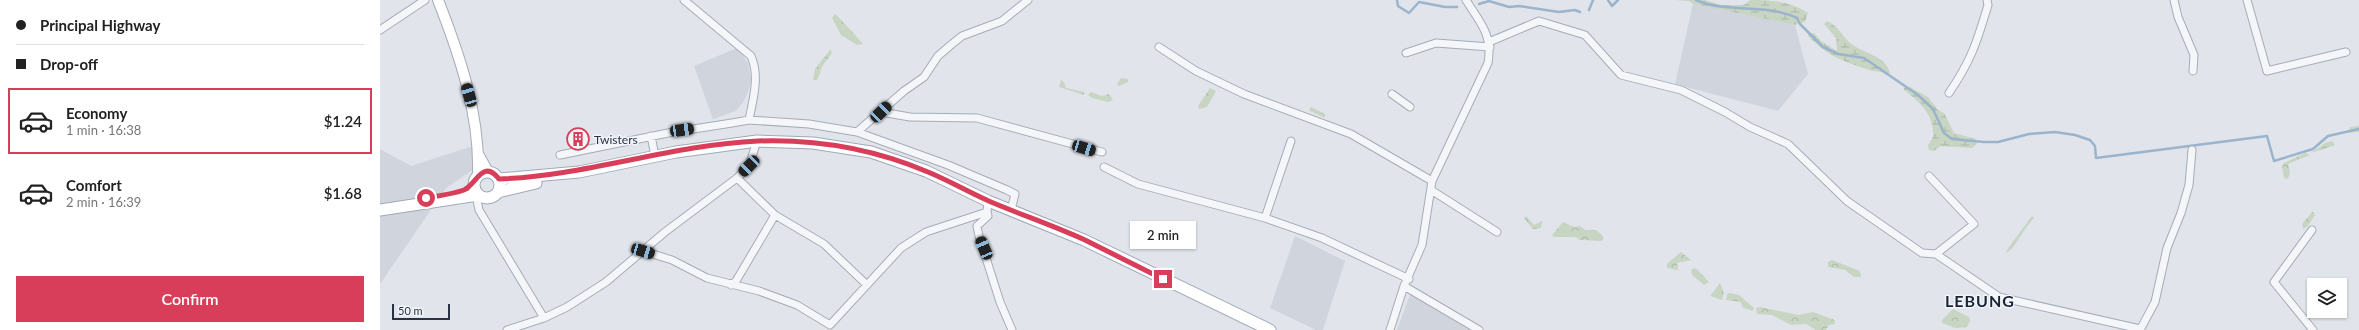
<!DOCTYPE html>
<meta charset="utf-8">
<style>
:root{--surface:#fff;--page:#f2f2f2;--text:#222;--muted:#767676;--line:#e0e0e0;--accent:#d83e59}
body{margin:0;font-family:Lato,sans-serif;background:var(--page);color:var(--text);height:100vh;display:flex;flex-direction:column;font-size:15px;white-space:nowrap}
*{box-sizing:border-box;margin:0}
p{font-size:13px;color:var(--muted)}
.icon{flex:none;width:22px;height:22px;fill:none;stroke:currentColor;stroke-width:2;stroke-linecap:round;stroke-linejoin:round}
.map{position:relative;flex:1;overflow:hidden}
.sheet{display:flex;flex-direction:column;background:var(--surface);width:380px}
.sheet>*{flex:none}
.guide{display:grid;align-content:center;height:88px;padding:0 16px;background:var(--surface)}
.controls{position:absolute;left:1927px;top:278px;display:grid;gap:8px}
.controls a{display:grid;place-items:center;width:40px;height:40px;border-radius:0px;background:var(--surface);box-shadow:0 1px 3px #0004;font-size:20px}
.scale{position:absolute;left:12px;bottom:10px;width:58px;box-sizing:border-box;padding-left:4px;border:2px solid #283344;border-top:0;font-size:11px;line-height:14px;white-space:nowrap;color:#283344;-webkit-text-stroke:3px #f1f4f8;paint-order:stroke}
.end{position:absolute;width:18px;height:18px;margin:-9px;border:5px solid #d83e59;background:#fff;box-shadow:0 0 0 2px #fff}
.from{border-radius:50%}
.bubble{position:absolute;height:28px;border-radius:0px;background:var(--surface);box-shadow:0 1px 3px #0004;font-size:13px;font-weight:600;line-height:28px;text-align:center}
.car{position:absolute;width:12px;height:24px;margin:-12px -6px;border-radius:5px;box-shadow:0 0 3px 1px #0007;background:linear-gradient(#222 24%,#8ab4d8 0 40%,#222 0 76%,#8ab4d8 0 86%,#222 0)}
.guide b{display:flex;align-items:center;gap:14px;height:38px;font-size:15px}
.guide b+b{border-top:1px solid var(--line)}
.guide i{width:10px;height:10px;background:var(--text)}
ul{padding:0;list-style:none}
li{display:flex;align-items:center;gap:12px;height:66px;margin:0 8px 6px;padding:0 8px;border:2px solid transparent;border-radius:0px}
li div{flex:1}
li b{display:block;font-size:15px}
li em{font-style:normal;font-weight:600}
li.current{border-color:var(--accent)}
li>.icon{width:36px;height:36px;stroke-width:1.5}
.button{display:flex;gap:8px;margin-top:auto;padding:8px 16px}
.button a{flex:1;height:46px;border-radius:0px;background:var(--accent);color:#fff;font-size:16px;font-weight:600;line-height:46px;text-align:center}
main{display:flex;flex:1;min-height:0}
.map>svg:first-child{display:block}
</style>
<main>
<section class="sheet">
<div class="guide">
<b><i class="from"></i>Principal Highway</b>
<b><i></i>Drop-off</b>
</div>
<ul>
<li class="current"><svg class="icon" aria-label="car" viewBox="0 0 24 24"><path d="M5 17H2v-5l4-1 3-4h7l3 4 3 1v5h-3M9 17h6M6 11h13"/><circle cx="7" cy="17" r="2"/><circle cx="17" cy="17" r="2"/></svg><div><b>Economy</b><p>1 min · 16:38</p></div><em>$1.24</em></li>
<li><svg class="icon" aria-label="car" viewBox="0 0 24 24"><path d="M5 17H2v-5l4-1 3-4h7l3 4 3 1v5h-3M9 17h6M6 11h13"/><circle cx="7" cy="17" r="2"/><circle cx="17" cy="17" r="2"/></svg><div><b>Comfort</b><p>2 min · 16:39</p></div><em>$1.68</em></li>
</ul>
<div class="button"><a>Confirm</a></div>
</section>
<div class="map">
<svg width="1979" height="330" viewBox="0 0 1979 330">
<defs>
<pattern id="forest-crowns" width="20" height="18" patternUnits="userSpaceOnUse"><rect width="20" height="18" fill="#c7d5c2"/><path d="M2 6a3 3 0 1 1 6 0M12 15a3 3 0 1 1 6 0" fill="none" stroke="#abb7a8"/></pattern>
<pattern id="wetland-marsh" width="20" height="14" patternUnits="userSpaceOnUse"><rect width="20" height="14" fill="#c7d5c2"/><path d="M1 5h8M5 5V1M11 12h8M15 12V8" fill="none" stroke="#abb7a8"/></pattern>
</defs>
<rect width="100%" height="100%" fill="#e1e5eb"/>
<path fill="#cfd4dd" d="M1313,4L1415,25L1428,74L1398,111L1295,84Z
M357,48L368,63L371,80L369,89L364,101L356,111L333,119L314,66Z
M93,146L97,167L66,188L0,284V149L31,166Z
M915,236L965,261L943,330H936L890,308Z
M1031,292L1094,330H1017Z"/>
<path fill="url(#forest-crowns)" d="M455,14C457,15 480,40 483,44L477,45L461,35L452,18Z
M450,50L452,52C450,58 445,61 442,67C440,72 440,75 437,80H433L435,69Z
M741,78L748,79V82L739,86L737,84Z
M681,80L684,82L686,88L704,92V95L679,87Z
M830,88L836,91L827,107L819,109L818,106Z
M711,92L722,96L729,94L733,100L728,102L712,98L708,95Z
M931,107L945,114V118L930,111L929,110Z
M1979,126V132L1968,133L1970,127Z
M1952,141L1955,145L1953,146L1931,153L1945,143Z
M1925,153L1930,155L1908,164C1910,169 1911,175 1907,179L1904,178L1902,167L1904,163Z
M1932,212H1934L1935,215L1928,226L1923,229L1922,224Z
M1146,216L1154,225L1162,221L1161,228L1153,229L1144,218Z
M1652,216L1654,218C1643,229 1638,244 1627,253L1626,252L1629,247Z
M1183,222L1194,227L1200,226L1205,230H1216L1223,236L1222,241L1200,240L1196,237H1174L1172,235Z
M1301,252L1311,260L1297,263L1298,270L1287,268V264Z
M1452,260L1480,271L1481,277H1474L1465,270L1448,267V262Z
M1314,268L1317,269L1329,282L1324,285L1312,275L1311,270Z
M1340,283L1344,293L1342,300L1330,296Z
M1350,293L1359,295L1374,308L1373,311L1362,307L1361,302L1346,300L1347,294Z
M1380,307L1418,315L1433,312L1455,320V324L1449,325L1446,330H1436L1426,324L1411,325L1392,315L1377,314L1376,308Z
M1573,309L1589,317L1590,321L1587,327L1575,328L1562,323V320Z"/>
<path fill="url(#wetland-marsh)" d="M1294,0H1325L1341,5H1364L1370,0C1391,0 1410,1 1428,13L1425,22L1415,25L1313,4L1309,1Z
M1447,21C1458,26 1461,34 1469,42C1481,53 1506,55 1510,73L1507,75C1500,70 1495,72 1489,70C1463,61 1447,56 1428,36L1429,33H1434L1441,41L1457,51L1456,38L1444,24Z
M1530,87L1548,97L1558,110L1564,113L1574,133L1596,139L1597,144L1592,148L1561,146L1554,151L1549,150C1546,144 1552,142 1553,136C1555,116 1539,101 1524,90V88Z"/>
<g fill="none" stroke-linecap="round" stroke-linejoin="round">
<path stroke="#9ab4cd" stroke-width="2.5" d="M1017,0L1018,6L1029,13L1039,2L1065,7H1077
M1228,0L1232,6L1238,0
M1316,0C1348,14 1386,3 1417,18L1420,24L1443,47L1458,54L1484,58L1538,95L1553,109L1564,133L1572,139L1604,142H1618L1649,134L1675,132L1695,135L1710,140L1715,146L1716,158L1887,136L1894,161L1933,149L1948,136L1979,129
M1099,4L1109,1L1129,7L1139,6L1179,12L1195,10L1200,12
M1209,10L1213,0"/>
<g stroke="#a6acb6" stroke-width="9">
<path id="minor" d="M304,0L371,56C380,76 373,99 369,120
M1794,0L1798,17L1814,55L1813,71
M1867,0L1887,71L1966,52
M0,30L45,0
M1109,42L1159,21L1205,35L1241,75L1301,90L1345,112L1370,127L1408,144L1467,201L1542,253L1556,254L1619,297L1760,329
M779,47L816,71L864,94L971,134L1052,181
M1026,53L1056,43L1110,47
M1569,93C1591,61 1597,42 1608,5L1607,0
M1012,94L1030,107
M501,112L530,117L597,118L722,152
M477,132L524,91L544,77L558,56L572,44L582,36L622,21L648,0
M271,136L275,156
M911,141L885,218L942,238L1029,279
M180,155L288,133L352,123L369,120L429,124L477,132L568,165L627,190L635,194L631,210
M724,167L758,184L885,218
M1549,176L1594,224L1556,254
M357,178L395,215L444,244L487,285
M1051,190L1117,232
M96,195L99,210L164,318
M607,212L608,216L597,226L599,236L620,302L632,330
M1932,230L1894,282L1933,330
M263,251L292,260L327,278L379,291L417,305L450,325L521,248L546,232L607,212L608,201
M351,285L356,281L395,215
M1024,286L1099,330
M127,330L164,318L187,307L226,282L285,232L357,178L369,166L377,141
M1010,330L1024,286L1042,245L1052,181L1108,63C1113,34 1100,23 1086,0
M1760,330L1775,302L1787,248L1801,213L1809,185L1812,150"/>
</g>
<g stroke="#a6acb6" stroke-width="12">
<path id="secondary" d="M58,0C80,56 100,115 98,175
M98,154L108,172"/>
</g>
<g stroke="#9faab8" stroke-width="13">
<path id="primary" d="M94 185a13 13 0 1 1 26 0a13 13 0 1 1-26 0Z
M119,179L199,172L296,152L377,141L433,143L491,152L546,171L608,201L704,240L890,330
M118,192L156,183
M0,210L98,195"/>
</g>
<use href="#minor" stroke="#f4f6f9" stroke-width="7"/>
<use href="#secondary" stroke="#fff" stroke-width="10"/>
<use href="#primary" stroke="#fff" stroke-width="11"/>
</g>
<g fill="none" stroke-linecap="round" stroke-linejoin="round">
<path stroke="#d83e59" stroke-width="5" d="M46,198C59,196 73,194 84,190C96,185 103,158 119,179C206,176 290,145 378,141C436,139 494,149 548,172C570,181 590,193 611,202C642,215 674,226 705,240C731,253 757,266 783,279"/>
</g>
<defs>
<g id="building-ring" transform="scale(1.15)"><circle r="9.5" fill="#f1f4f8" stroke="#d83e59" stroke-width="1.5"/><path d="M-4-6H4V6H1V3H-1V6H-4ZM-2.5-4.3h1.7v1.8h-1.7ZM.8-4.3h1.7v1.8H.8ZM-2.5-1h1.7V.8h-1.7ZM.8-1h1.7V.8H.8Z" fill="#d83e59"/></g>
</defs>
<g fill-rule="evenodd">
<use href="#building-ring" x="198" y="139"/>
</g>
<g text-anchor="middle" dominant-baseline="central" stroke-width="3" stroke-linejoin="round" paint-order="stroke">
<g font-size="12" fill="#283344" stroke="#f1f4f8" text-anchor="start">
<text x="214" y="139">Twisters</text>
</g>
<g font-size="16" font-weight="bold" letter-spacing="1" fill="#1a2435" stroke="#f1f4f8">
<text x="1600" y="300">LEBUNG</text>
</g>
</g>
</svg>
<div class="controls">
<a><svg class="icon" aria-label="layers" viewBox="0 0 24 24"><path d="M12 4l9 5-9 5-9-5zM3 14l9 5 9-5"/></svg></a>
</div>
<div class="scale">50 m</div>
<i class="end from" style="left:46px;top:198px"></i>
<i class="end" style="left:783px;top:279px"></i>
<div class="bubble" style="left:750px;top:221px;width:66px">2 min</div>
<i class="car" style="left:89px;top:95px;rotate:344deg"></i>
<i class="car" style="left:501px;top:112px;rotate:46deg"></i>
<i class="car" style="left:302px;top:130px;rotate:82deg"></i>
<i class="car" style="left:704px;top:148px;rotate:107deg"></i>
<i class="car" style="left:369px;top:166px;rotate:225deg"></i>
<i class="car" style="left:604px;top:248px;rotate:337deg"></i>
<i class="car" style="left:263px;top:251px;rotate:106deg"></i>
</div>
</main>
